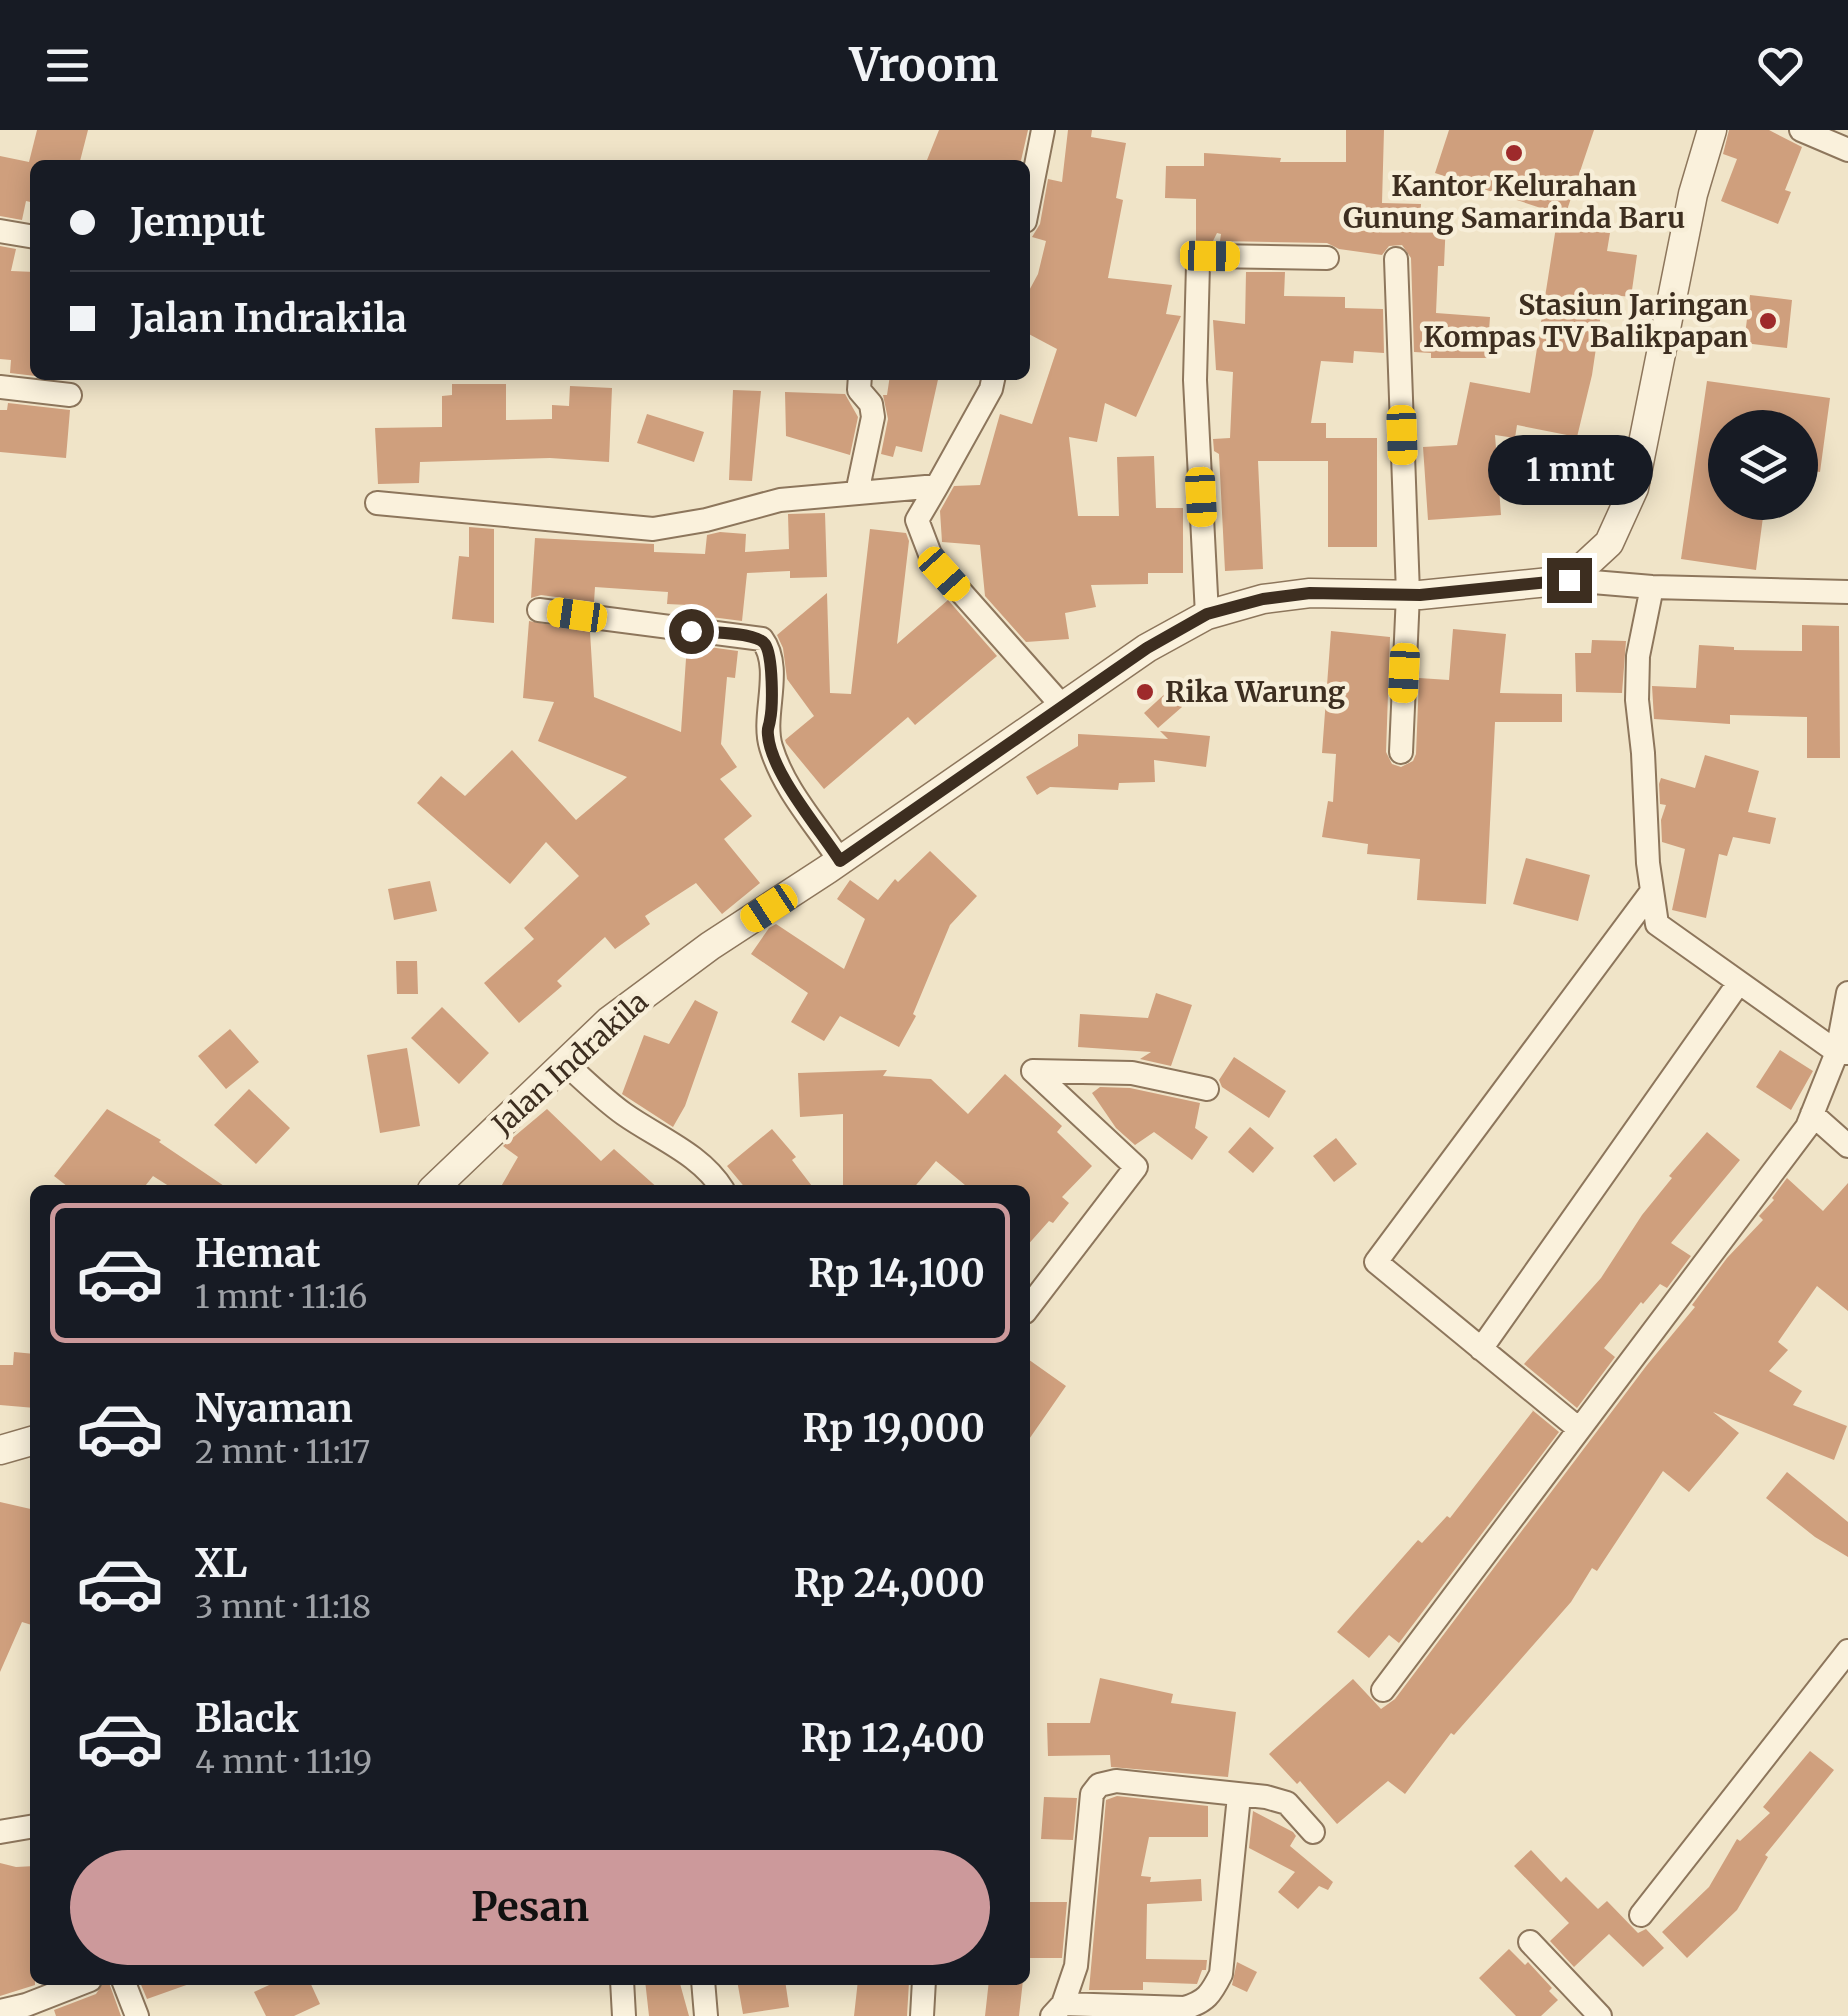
<!DOCTYPE html>
<html lang="id">
<meta charset="utf-8">
<style>
:root{--surface:#171b24;--page:#20242c;--text:#f1f3f6;--muted:#9ea1a6;--line:#363941;--accent:#cc999b}
body{margin:0;font-family:Merriweather,serif;background:var(--page);color:var(--text);height:100vh;display:flex;flex-direction:column;font-size:38px;white-space:nowrap}
*{box-sizing:border-box;margin:0}
p{font-size:32px;color:var(--muted)}
.icon{flex:none;width:55px;height:55px;fill:none;stroke:currentColor;stroke-width:2;stroke-linecap:round;stroke-linejoin:round}
.map{position:relative;flex:1;overflow:hidden}
.panel{position:absolute;left:30px;top:1055px;width:1000px;height:800px;display:flex;flex-direction:column;background:var(--surface);border-radius:15px;box-shadow:0 5px 25px #0003}
.panel>*{flex:none}
.banner{position:absolute;left:30px;top:30px;width:1000px;height:220px;border-radius:15px;box-shadow:0 5px 25px #0003;display:grid;align-content:center;height:220px;padding:0 40px;background:var(--surface)}
.fabs{position:absolute;left:1708px;top:280px;display:grid;gap:20px}
.fabs a{display:grid;place-items:center;width:110px;height:110px;border-radius:50%;background:var(--surface);box-shadow:0 5px 25px #0003;font-size:50px}
.end{position:absolute;width:45px;height:45px;margin:-22px;border:12px solid #3d2e20;background:#fff;box-shadow:0 0 0 5px #fff}
.from{border-radius:50%}
.bubble{position:absolute;height:70px;border-radius:35px;background:var(--surface);box-shadow:0 5px 25px #0003;font-size:32px;font-weight:700;line-height:70px;text-align:center}
.car{position:absolute;width:30px;height:60px;margin:-30px -15px;border-radius:12px;box-shadow:0 0 8px 2px #0007;background:linear-gradient(#f5c518 24%,#345 0 40%,#f5c518 0 76%,#345 0 86%,#f5c518 0)}
.banner b{display:flex;align-items:center;gap:35px;height:95px;font-size:38px}
.banner b+b{border-top:2px solid var(--line)}
.banner i{width:25px;height:25px;background:var(--text)}
ul{padding:18px 0 0;list-style:none}
li{display:flex;align-items:center;gap:30px;height:140px;margin:0 20px 15px;padding:0 20px;border:5px solid transparent;border-radius:15px}
li div{flex:1}
li b{display:block;font-size:38px}
li em{font-style:normal;font-weight:700}
li.current{border-color:var(--accent)}
li>.icon{width:90px;height:90px;stroke-width:1.5}
.button{display:flex;gap:20px;margin-top:auto;padding:20px 40px}
.button a{flex:1;height:115px;border-radius:60px;background:var(--accent);color:#111;font-size:40px;font-weight:700;line-height:115px;text-align:center}
header{display:flex;justify-content:space-between;align-items:center;height:130px;padding:0 40px;background:var(--surface);font-size:45px;font-weight:700}
.map>svg:first-child{display:block}
</style>
<header><svg class="icon" aria-label="menu" viewBox="0 0 24 24"><path d="M4 6h16M4 12h16M4 18h16"/></svg>Vroom<svg class="icon" aria-label="heart" viewBox="0 0 24 24"><path d="M12 20l-8-8c-3-5 5-10 8-4 3-6 11-1 8 4z"/></svg></header>
<div class="map">
<svg width="1848" height="1886" viewBox="0 0 1848 1886">
<rect width="100%" height="100%" fill="#f0e4c8"/>
<path fill="#cf9f7d" d="M37,0H88L79,35H35V73L26,71L22,90L0,86V26L29,32Z
M939,0H1028L1020,35H925Z
M1068,0H1092L1091,7L1126,13L1116,68L1123,70L1108,148L1172,155L1166,184L1181,186L1136,287L1105,273L1097,312L1069,307L1078,386H1119L1117,327L1154,326L1156,378H1183V443H1148V454L1091,455L1096,477L1065,483L1069,509L1026,512L985,466L980,415L942,412L940,381L954,356L980,355L1000,284L1032,294L1057,219L1025,202V168L1038,144L1046,111L1032,107L1040,94L1048,49L1062,52Z
M1346,0H1384L1382,73L1421,74L1420,88L1446,90L1444,136H1438L1436,183L1490,187L1487,228H1431V223L1414,222L1411,128L1402,115L1389,116L1382,125L1339,119L1327,113L1220,111L1221,104L1217,103L1213,111L1196,118V69L1165,68L1166,36H1204V23L1281,28L1280,32H1346Z
M1449,0H1594L1565,86L1435,43Z
M1729,0H1769L1802,17L1785,60L1791,62L1778,94L1721,71L1737,29L1723,24Z
M1556,97L1610,103L1607,121L1637,125L1631,167L1604,164L1592,245L1577,307L1517,295L1515,308L1495,305L1501,385L1428,390L1423,317L1457,315L1470,252L1530,263Z
M0,116L16,119L11,141L35,142V245H70L69,250L10,243L11,230L0,229Z
M1246,142H1285L1284,166L1345,167V178L1383,179L1384,223L1354,221L1353,233L1321,231L1311,293H1326V308H1377V417H1328V331H1258L1263,439L1225,441L1219,324L1214,321L1213,309L1230,308L1233,242L1216,240L1213,190L1245,194Z
M1750,165L1792,170L1787,218L1744,213Z
M890,245H939L922,322L896,316L893,327L881,324L888,289L883,265H887Z
M1707,251L1830,268L1820,342L1800,339V298H1725V372H1765L1756,440L1681,429Z
M452,254H506V290L552,289V275L569,276L570,256L612,258L609,332L550,328L420,332L419,353L378,354L375,298L442,297V266L452,265Z
M733,260L761,261L752,351L729,350Z
M785,262L845,264L858,287L850,325L786,306Z
M8,273L70,280L66,328L0,322V280H7Z
M647,284L704,302L694,332L637,313Z
M825,383L827,447L790,448V441L747,443L742,491L688,484V475L667,474L668,462L595,457L594,472L541,465L531,468L535,408L654,414V422L705,424L707,405L720,402L746,404L745,422L789,419L788,384Z
M469,397L494,399V493L452,489L459,426L469,427Z
M870,399L906,403L909,411L897,514L948,470L997,526L915,595L908,587L824,659L786,613L785,610L814,586L787,549L783,518L777,505L827,463L830,563L851,564Z
M529,491L590,502L594,567L681,602L687,514L738,521L735,548L727,547L721,614L737,637L720,649L752,686L724,709L760,753L722,784L696,753L645,786L650,794L615,819L605,807L557,851L562,856L519,893L484,853L534,809L524,798L579,746L546,712L510,754L417,673L441,646L465,666L512,620L576,690L627,647L538,611L554,572L523,568Z
M1802,495L1839,496L1840,628H1807V587L1730,585V594L1654,589L1652,556L1696,558L1699,515L1734,517V520L1802,521Z
M1453,499L1506,504L1500,563L1562,564V592H1495L1486,774L1417,770L1420,729L1367,724L1368,714L1322,707L1328,671L1333,672L1336,624L1322,623L1331,501L1390,507L1386,622L1392,634L1401,637L1413,631L1416,624L1419,548L1449,550Z
M1592,510L1626,511L1622,563L1576,562L1575,523H1591Z
M1168,561L1182,577L1158,598L1144,583Z
M1160,601L1210,606L1206,637L1154,630L1155,652L1119,653L1118,660L1050,657L1037,665L1026,647L1078,616V604L1168,609Z
M1705,625L1759,641L1748,682L1776,688L1770,714L1733,707L1727,726L1719,724L1706,788L1672,780L1685,719L1662,712L1661,690L1666,675L1660,674L1659,654L1661,648L1695,658Z
M930,721L977,766L950,795L913,884L916,886L899,917L840,886L824,911L791,892L808,863L751,824L769,798L776,794L844,839L865,789L837,769L850,750L878,770L895,749L898,752Z
M1526,728L1590,745L1578,791L1513,774Z
M430,751L437,781L394,790L388,759Z
M396,831H417L418,864H397Z
M1156,863L1192,875L1171,936L1140,929L1151,922L1078,917L1080,884L1148,888Z
M695,870L718,882L685,976L673,997L622,964L644,905L669,914Z
M442,877L489,923L459,954L411,908Z
M230,899L259,932L226,959L198,926Z
M407,918L420,996L380,1003L367,925Z
M1780,920L1813,941L1791,980L1756,957Z
M1234,927L1286,961L1269,988L1222,957L1219,950Z
M887,940L883,946L931,949L968,984L1005,944L1062,996L1057,1002L1092,1036L1062,1067L1069,1073L1053,1093L1049,1091L1025,1118V1060H971L936,1031L912,1060H843V984L800,987L798,943Z
M1100,957L1130,958L1200,973L1195,998L1208,1007L1192,1030L1154,1002L1135,1015L1116,998L1092,963Z
M249,959L290,998L256,1034L214,995Z
M107,979L161,1010L159,1012L230,1060H175L153,1046L142,1060H72L54,1046Z
M547,979L601,1031L614,1019L660,1060H499L518,1027L503,1016Z
M1250,997L1274,1018L1253,1043L1228,1022Z
M772,999L796,1027L792,1030L815,1060H747L727,1036Z
M1707,1002L1740,1030L1671,1113L1691,1126L1667,1158L1660,1154L1643,1174L1641,1172L1604,1218L1615,1227L1577,1278L1524,1234L1601,1148L1642,1085L1672,1048L1669,1046Z
M1336,1008L1357,1034L1334,1052L1313,1026Z
M1787,1048L1823,1081L1848,1053V1181L1817,1156L1778,1212L1788,1220L1769,1241L1802,1261L1793,1275L1847,1296L1834,1330L1713,1282L1739,1303L1689,1362L1663,1341L1597,1441L1592,1438L1571,1472L1454,1605L1451,1603L1405,1664L1388,1651L1337,1694L1300,1651L1297,1654L1269,1624L1353,1549L1381,1579L1395,1569L1647,1235L1695,1177L1692,1175L1727,1128L1763,1090L1759,1086L1774,1070L1772,1068Z
M14,1222L35,1224V1278L0,1275V1235H13Z
M1025,1227L1066,1256L1025,1315Z
M1531,1279L1559,1302L1399,1513L1389,1505L1369,1528L1337,1502L1418,1410L1422,1413L1447,1386L1450,1388L1533,1281Z
M1787,1342L1848,1392V1427L1815,1407L1766,1368Z
M0,1372L35,1380V1496L22,1492L0,1542Z
M1100,1548L1173,1564L1171,1573L1236,1582L1228,1647L1111,1637L1110,1625L1048,1626L1047,1593H1090Z
M1810,1621L1834,1640L1765,1725L1768,1727L1737,1780L1687,1828L1662,1802L1709,1757L1737,1709L1740,1711L1770,1683L1763,1677Z
M1117,1666L1208,1676V1707H1149L1141,1746L1151,1747L1150,1752L1201,1749L1202,1771L1147,1774L1146,1829L1207,1830L1206,1840H1202L1197,1854L1143,1852V1860H1089L1106,1670Z
M1044,1667L1077,1668L1073,1710L1041,1709Z
M1253,1681L1293,1702L1296,1706L1290,1716L1333,1752L1328,1760L1319,1756L1298,1779L1278,1762L1295,1742L1249,1718Z
M1531,1720L1561,1752L1566,1747L1598,1779L1607,1771L1638,1803L1646,1799L1664,1818L1643,1837L1609,1804L1574,1837L1550,1811L1569,1793L1514,1736Z
M0,1733L16,1737L35,1736V1855L0,1866Z
M1027,1772H1067L1062,1828H1027Z
M1509,1819L1525,1835L1528,1832L1552,1858L1549,1861L1558,1870L1541,1886H1516L1479,1848Z
M1237,1832L1257,1842L1247,1862L1232,1855Z
M105,1850H108L121,1886H56L54,1880L96,1864Z
M139,1850H192V1853L147,1869Z
M280,1850H309L320,1874L294,1886H266L254,1862Z
M645,1850H679L689,1886H649Z
M737,1850H785L789,1877L743,1884Z
M858,1850L909,1852L907,1886H854Z
M989,1850H1023L1019,1886H985Z"/>
<g fill="none" stroke-linecap="round" stroke-linejoin="round">
<g stroke="#8d765c" stroke-width="26">
<path id="minor" d="M1801,0L1848,20
M1025,91L1043,0
M0,101L35,107
M1396,129L1408,464L1401,622
M0,257L70,265
M937,356L917,390L930,424L945,444L1064,578
M857,363L873,287L871,274L859,260L860,245
M377,373L653,399L706,390L780,370L937,356L991,259L994,245
M1569,450L1652,457L1848,462
M1652,457L1638,526L1637,570L1643,623L1648,733L1657,794L1837,922L1848,923
M539,480L762,509C784,539 761,585 771,617C784,660 816,694 840,731
M1207,485L1195,250L1198,134L1211,126L1327,128
M565,933C584,950 603,969 624,984C658,1008 701,1024 723,1060
M1033,941L1132,943L1207,959
M1812,984L1848,1016
M1025,1182L1136,1037L1033,941
M1481,1219L1738,854
M1579,1299L1376,1132L1652,761
M1383,1560L1807,997L1837,922L1848,863
M0,1702L35,1696
M1641,1785L1848,1521
M1530,1812L1600,1886
M123,1850L137,1886
M622,1850L624,1886
M703,1850L706,1886
M1063,1874L1184,1878C1206,1872 1211,1864 1221,1844L1239,1666
M0,1881L26,1875L90,1850
M922,1886L924,1850
M1052,1886L1063,1874L1076,1836L1092,1664L1099,1655L1116,1651L1266,1667L1287,1673L1313,1702"/>
</g>
<g stroke="#8d765c" stroke-width="31">
<path id="tertiary" d="M432,1060L609,891L710,816L828,739L1147,518L1207,485L1263,469L1310,463L1420,465L1569,450L1609,413L1634,358L1693,64L1712,0
M0,1320L35,1310"/>
</g>
<use href="#minor" stroke="#faf1dc" stroke-width="22"/>
<use href="#tertiary" stroke="#faf1dc" stroke-width="28"/>
</g>
<g fill="none" stroke-linecap="round" stroke-linejoin="round">
<path stroke="#3d2e20" stroke-width="12" d="M691,501C707,502 757,502 765,514C773,526 773,576 770,590C769,598 767,597 768,605C771,643 819,698 840,731L1147,518L1207,484L1263,469L1310,463L1420,465L1569,450"/>
</g>
<g fill="#9e2a2b" stroke="#f7eed8" stroke-width="4">
<circle cx="1514" cy="23" r="10"/>
<circle cx="1768" cy="191" r="10"/>
<circle cx="1145" cy="562" r="10"/>
</g>
<g text-anchor="middle" dominant-baseline="central" stroke-width="9" stroke-linejoin="round" paint-order="stroke">
<g font-size="28" font-weight="bold" fill="#3d2e20" stroke="#f7eed8">
<text x="1514" y="56">Kantor Kelurahan<tspan x="1514" dy="32">Gunung Samarinda Baru</tspan></text>
<text x="1748" y="175" text-anchor="end">Stasiun Jaringan<tspan x="1748" dy="32">Kompas TV Balikpapan</tspan></text>
<text x="1165" y="562" text-anchor="start">Rika Warung</text>
</g>
<g font-size="28" fill="#3d2e20" stroke="#f7eed8">
<text transform="translate(570 933) rotate(-42)">Jalan Indrakila</text>
</g>
</g>
</svg>
<div class="fabs">
<a><svg class="icon" aria-label="layers" viewBox="0 0 24 24"><path d="M12 4l9 5-9 5-9-5zM3 14l9 5 9-5"/></svg></a>
</div>
<i class="end from" style="left:691px;top:501px"></i>
<i class="end" style="left:1569px;top:450px"></i>
<div class="bubble" style="left:1488px;top:305px;width:165px">1 mnt</div>
<i class="car" style="left:1210px;top:126px;rotate:91deg"></i>
<i class="car" style="left:1402px;top:305px;rotate:178deg"></i>
<i class="car" style="left:1201px;top:367px;rotate:177deg"></i>
<i class="car" style="left:944px;top:444px;rotate:138deg"></i>
<i class="car" style="left:577px;top:485px;rotate:278deg"></i>
<i class="car" style="left:1404px;top:543px;rotate:183deg"></i>
<i class="car" style="left:769px;top:778px;rotate:237deg"></i>
<div class="banner">
<b><i class="from"></i>Jemput</b>
<b><i></i>Jalan Indrakila</b>
</div>
<section class="panel">
<ul>
<li class="current"><svg class="icon" aria-label="car" viewBox="0 0 24 24"><path d="M5 17H2v-5l4-1 3-4h7l3 4 3 1v5h-3M9 17h6M6 11h13"/><circle cx="7" cy="17" r="2"/><circle cx="17" cy="17" r="2"/></svg><div><b>Hemat</b><p>1 mnt · 11:16</p></div><em>Rp 14,100</em></li>
<li><svg class="icon" aria-label="car" viewBox="0 0 24 24"><path d="M5 17H2v-5l4-1 3-4h7l3 4 3 1v5h-3M9 17h6M6 11h13"/><circle cx="7" cy="17" r="2"/><circle cx="17" cy="17" r="2"/></svg><div><b>Nyaman</b><p>2 mnt · 11:17</p></div><em>Rp 19,000</em></li>
<li><svg class="icon" aria-label="car" viewBox="0 0 24 24"><path d="M5 17H2v-5l4-1 3-4h7l3 4 3 1v5h-3M9 17h6M6 11h13"/><circle cx="7" cy="17" r="2"/><circle cx="17" cy="17" r="2"/></svg><div><b>XL</b><p>3 mnt · 11:18</p></div><em>Rp 24,000</em></li>
<li><svg class="icon" aria-label="car" viewBox="0 0 24 24"><path d="M5 17H2v-5l4-1 3-4h7l3 4 3 1v5h-3M9 17h6M6 11h13"/><circle cx="7" cy="17" r="2"/><circle cx="17" cy="17" r="2"/></svg><div><b>Black</b><p>4 mnt · 11:19</p></div><em>Rp 12,400</em></li>
</ul>
<div class="button"><a>Pesan</a></div>
</section>
</div>
